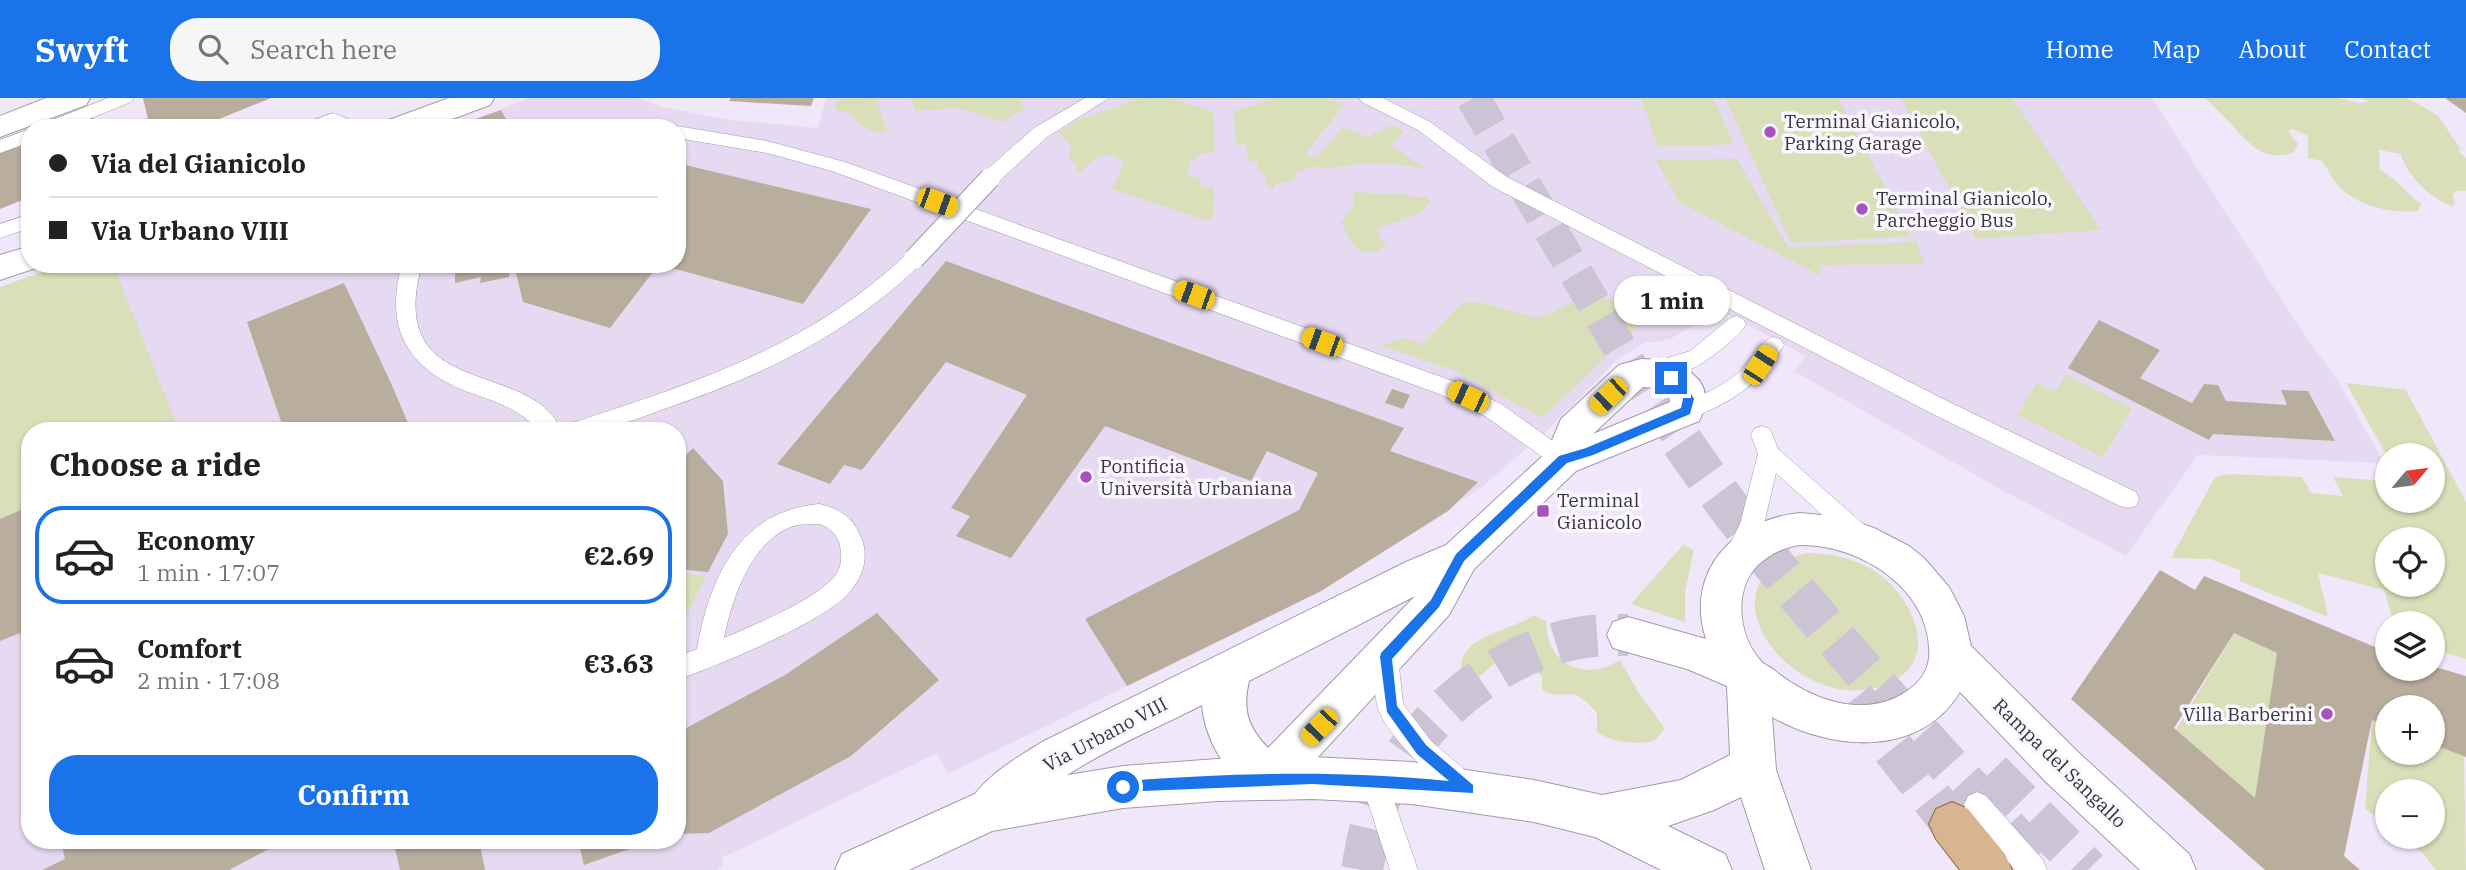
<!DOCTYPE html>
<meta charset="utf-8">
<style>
:root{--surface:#fff;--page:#f6f6f6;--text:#222;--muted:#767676;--line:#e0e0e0;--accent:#1a73e8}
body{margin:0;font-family:"IBM Plex Serif",serif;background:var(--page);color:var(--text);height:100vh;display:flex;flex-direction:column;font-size:26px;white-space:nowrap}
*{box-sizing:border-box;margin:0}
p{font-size:23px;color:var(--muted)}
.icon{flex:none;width:38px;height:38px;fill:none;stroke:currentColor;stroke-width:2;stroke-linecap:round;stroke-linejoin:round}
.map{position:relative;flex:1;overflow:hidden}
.drawer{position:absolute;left:21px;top:324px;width:665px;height:427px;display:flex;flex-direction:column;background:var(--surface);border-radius:28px;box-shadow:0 2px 5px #0004}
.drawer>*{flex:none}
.guide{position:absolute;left:21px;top:21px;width:665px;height:154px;border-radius:28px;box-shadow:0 2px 5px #0004;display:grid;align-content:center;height:154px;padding:0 28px;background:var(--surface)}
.needle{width:46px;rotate:61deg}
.tools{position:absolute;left:2375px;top:345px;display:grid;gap:14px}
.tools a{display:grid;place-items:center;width:70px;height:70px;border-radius:50%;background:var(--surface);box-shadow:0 2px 5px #0004;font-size:35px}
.end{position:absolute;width:32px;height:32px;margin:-16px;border:9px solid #1a73e8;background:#fff;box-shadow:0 0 0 4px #fff}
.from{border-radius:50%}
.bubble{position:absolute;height:49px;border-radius:24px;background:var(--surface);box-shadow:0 2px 5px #0004;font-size:23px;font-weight:800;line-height:49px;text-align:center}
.car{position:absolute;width:21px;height:42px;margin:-21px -10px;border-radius:9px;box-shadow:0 0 5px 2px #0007;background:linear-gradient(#f5c518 24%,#345 0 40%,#f5c518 0 76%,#345 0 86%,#f5c518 0)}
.guide b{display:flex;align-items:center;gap:24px;height:66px;font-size:26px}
.guide b+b{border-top:2px solid var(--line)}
.guide i{width:18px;height:18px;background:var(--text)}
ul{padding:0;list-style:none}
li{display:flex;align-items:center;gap:21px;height:98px;margin:0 14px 10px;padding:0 14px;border:4px solid transparent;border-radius:28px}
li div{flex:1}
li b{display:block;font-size:26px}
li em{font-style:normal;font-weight:800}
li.on{border-color:var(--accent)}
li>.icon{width:63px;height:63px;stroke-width:1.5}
h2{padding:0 28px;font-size:32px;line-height:84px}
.cta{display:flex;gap:14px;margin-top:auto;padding:14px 28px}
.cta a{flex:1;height:80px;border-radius:28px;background:var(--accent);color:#fff;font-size:28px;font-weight:800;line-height:80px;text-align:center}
header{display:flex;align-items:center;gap:42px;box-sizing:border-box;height:98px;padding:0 35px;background:var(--accent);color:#fff}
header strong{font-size:33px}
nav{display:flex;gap:38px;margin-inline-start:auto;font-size:24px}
.search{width:490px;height:63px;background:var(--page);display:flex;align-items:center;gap:18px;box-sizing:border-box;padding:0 24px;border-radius:28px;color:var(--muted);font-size:26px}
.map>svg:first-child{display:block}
</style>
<header>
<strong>Swyft</strong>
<div class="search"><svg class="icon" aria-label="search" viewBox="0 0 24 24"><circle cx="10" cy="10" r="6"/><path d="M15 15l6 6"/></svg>Search here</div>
<nav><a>Home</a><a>Map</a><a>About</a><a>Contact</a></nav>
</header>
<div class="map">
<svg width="2466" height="772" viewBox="0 0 2466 772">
<rect width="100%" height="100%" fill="#f1e7fa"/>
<path fill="#e6daf2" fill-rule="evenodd" d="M530,0H636L662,9L731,22L818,30L826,0H2152L2304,236L2337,281L2384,365L2198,357L2126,458L2002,392L1794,273L1806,258L1714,209L1704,221L1672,240L1650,245L1648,243L1620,259L1547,333L1482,389L1322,493L948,676L937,655L722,760L723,769L717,772H0V189L65,166H677V30H452ZM30,332H677V742H30Z"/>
<path fill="#d8dfb9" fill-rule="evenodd" d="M876,0L887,33L883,35C870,34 857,27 850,15L838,13L835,9L836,3L841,1Z
M911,0H1017L1026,10L1003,24L959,10L915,13Z
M1142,0H1170L1213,14L1215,54L1204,55L1189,64L1188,77L1200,80L1201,89H1214L1213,120L1208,123L1112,91L1124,65C1106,47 1092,64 1077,76L1076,66L1068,60L1072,49L1058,34L1080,21Z
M1277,0H1327L1344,7L1305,56L1316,60L1343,29L1367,39L1393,27L1404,33L1391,48L1427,71L1391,65L1355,66L1329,70L1313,69L1295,75V81L1275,86L1273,91L1265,87V79L1259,72L1258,64L1250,63L1245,46L1236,47L1234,13Z
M1641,0H1713L1734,46L1658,49Z
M1725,0H1838L1911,138L1791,145Z
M1901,0H2012L2101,132L1976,141Z
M2205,0H2337L2359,5L2369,4L2361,0H2406L2419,6L2438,18L2460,50L2459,54L2466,60V93H2456L2453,97L2455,106L2452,108C2432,102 2406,77 2401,56L2379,52L2380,72C2397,81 2406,95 2421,106L2418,113C2390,116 2350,107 2333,81C2330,77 2327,69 2322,63L2308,60V38L2293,31L2288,33L2298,46L2294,54C2265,65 2250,47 2233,28C2224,18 2214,9 2205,0Z
M1737,61L1788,149L1916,144L1925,166L1818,167L1822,173L1819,177L1679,104L1656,62Z
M1356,94L1396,97L1400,95L1412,99H1427L1431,104L1421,114L1377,131L1379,139L1387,147L1376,153L1364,155L1355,149L1341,125L1353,109V96Z
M65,166H113L179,332H30V408L0,421V189Z
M1581,199L1621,202L1650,217L1542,320L1456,273L1381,248L1402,240L1423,246L1460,208L1467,204L1484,205L1536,220L1548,217Z
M2066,276L2132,311L2103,359L2017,317L2037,285L2055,294Z
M2346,285L2406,292L2466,404V561L2433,551L2432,525H2394L2384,492L2318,475L2328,519L2240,483V472L2210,461L2171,460L2215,379L2229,376L2302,379L2311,395L2343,398L2333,379L2387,383V402H2432V357L2387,358ZM2387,441H2432V486H2387Z
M1683,447L1694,452L1685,494V524L1631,506Z
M1807,455C1830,455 1852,460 1873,472C1909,494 1943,557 1893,583C1803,631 1685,483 1807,455Z
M677,474L706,478L677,536Z
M1534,517L1546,523C1546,566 1584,585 1620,562L1640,597L1662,626L1664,631L1656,642C1640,648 1611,644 1597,634V615C1568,582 1569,606 1542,592V579L1528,563L1515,556L1504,557L1479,579L1461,572C1459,537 1511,533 1534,517Z
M2234,535L2277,555L2255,700L2176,632Z
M2372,622L2387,628V654H2432L2433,646L2464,658L2466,772H2436L2425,758L2404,739L2432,738V693H2387V726L2365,711Z"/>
<path fill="#b9ad9d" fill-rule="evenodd" d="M143,0H271L197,30H150Z
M731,0H814L811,8L729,3Z
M2445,0H2466V15Z
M501,12L511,30H453V29Z
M92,18L99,30H63Z
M30,43V99L0,111V55Z
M677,65L871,111L803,206L661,167L677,166Z
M946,163L1404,330L1390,353L1478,384L1448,413L1321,493L1127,588L1085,521L1299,412L1318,375L1267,353L1251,383L1105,328L1011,460L956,438L970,418L951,410L1027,297L946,264L862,372L844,367L830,386L777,366Z
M455,166H470L468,173L481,170V166H510L509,179L480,185L481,179L455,185Z
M514,166H659L610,230L523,204Z
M344,185L390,283L411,332H284L247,224Z
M2099,222L2160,252L2140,280L2192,305L2204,286L2218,287L2226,303L2287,307L2281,292L2308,293L2335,343L2213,336L2209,342L2068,270Z
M1392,291L1410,297L1403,311L1385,305Z
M693,350L723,383L728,436L708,474L677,471V366Z
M30,408V578H28L20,535L0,543V421Z
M2160,472L2195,492L2204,478L2387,554V570H2432V568L2466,578V659L2432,646V609H2387V628L2372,622L2344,758L2360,772H2265L2071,601ZM2234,535L2277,555L2255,700L2174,630Z
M877,515L939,582L851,658L709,735L677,736V635L785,577Z
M61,742H286L229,772H42L65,761Z
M393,742H479L485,772H400Z
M578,742H655L584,767Z"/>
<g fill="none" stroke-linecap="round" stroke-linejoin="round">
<path stroke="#ccc4d4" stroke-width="42" stroke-dasharray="42 21" stroke-linecap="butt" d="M1362,772C1367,745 1371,719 1383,694C1417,623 1492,560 1569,542C1588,537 1608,537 1628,537"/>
<path stroke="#ccc4d4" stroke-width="34" stroke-dasharray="34 17" stroke-linecap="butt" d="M1473,0L1634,274L1684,346"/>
<path stroke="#ccc4d4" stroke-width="42" stroke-dasharray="42 21" stroke-linecap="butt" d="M1682,344C1787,497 1920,636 2045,772
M1854,601L1952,726
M1991,674L2088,772"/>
<g stroke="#a29aab" stroke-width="1">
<path id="service" d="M108,0H134L131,4L67,30H40L43,26Z
M1085,0H1109L1047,39L997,85H983L981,80L983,75L1034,30Z
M1359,0H1383L1430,24L1507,79L1947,303L2136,394L2139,401L2136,408L2128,410L2120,408L1931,315L1493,89L1418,32L1362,4Z
M333,15L361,26L364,30H299L302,26Z
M677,28L767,43L845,64L1458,285L1501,306L1571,356L1574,362L1571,368L1563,371L1555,368L1485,318L1442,297L832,73L767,55L677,40V30H670Z
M30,31V44L0,55V42Z
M30,116V130L0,140V126Z
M914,154L921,156L924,161L921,166C846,238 761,278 664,311C631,323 601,335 566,332L569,326C695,285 808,249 907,156Z
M402,166H422C383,305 530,259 561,332H538C519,309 489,302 463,292C404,268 385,226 402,166Z
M1736,218L1743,221L1746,226L1743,231C1722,254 1676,290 1642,280L1639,274L1642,268L1690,253L1729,221Z
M1773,239L1780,241L1784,247C1766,278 1741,298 1710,312C1699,317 1690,323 1678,319L1675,313L1678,307C1699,298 1721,290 1738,275C1750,264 1759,244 1773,239Z
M1762,328L1770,331L1778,351L1871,433L1875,440L1871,447L1863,450L1855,447L1776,375L1764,426L1745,463L1737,466L1729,463L1725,456L1740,426L1758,356L1751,337L1754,331Z
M819,406C841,411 854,420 862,442C869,461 862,481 848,496C820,526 718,567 677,582V559L697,551C710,479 739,413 819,406ZM819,426C830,429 838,437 840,448C842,456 842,467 837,475C820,501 753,527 724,540C732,500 752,439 797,427C804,426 812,426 819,426Z
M1386,548L1395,551L1398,559L1403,606L1431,643L1472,678L1476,687L1472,696L1463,699C1439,690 1385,635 1378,610C1374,595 1371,565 1377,551Z
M1374,671L1383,674L1387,683L1418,772H1390L1361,683L1365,674Z
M1977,694L1986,698L2043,762L2047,772H2015L1968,716L1964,707L1968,698Z"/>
</g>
<g stroke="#a29aab" stroke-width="2">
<path id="minor" d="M46,0H90L86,7L0,39V18Z
M449,0H494L490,7L428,30H382L386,23Z
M30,148V166H43L42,168L0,182V157Z
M1641,261C1678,261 1722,280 1699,323L1576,373L1474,471L1449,517L1284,696L1268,702C1232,688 1205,645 1202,607C1159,629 1113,648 1072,674C1042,692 1020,721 988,734L972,727L965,712C979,681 1015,661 1042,644L1406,464L1446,447L1547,354L1561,321L1619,267ZM1643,289L1658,290L1669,298L1670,304L1593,336ZM1415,498L1268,650C1248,629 1242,612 1249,583Z"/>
</g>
<g stroke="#a29aab" stroke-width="2">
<path id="tertiary" d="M1800,415L1842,419L1874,430L1909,448L1924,460L1949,489L1964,518L1971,548L2078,654L2189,756L2196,772H2140L2046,684L1960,594C1920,660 1832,653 1772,619L1776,672L1811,772H1765L1741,699L1714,712L1668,728L1725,756L1732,772H1661L1595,739L1534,724L1412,706L1312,701L1217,703L1123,710L992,733L909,772H835L842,756L988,690L1123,668L1217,661L1312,659L1412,664L1534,682L1602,697L1681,682L1730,657L1727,588L1687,571L1613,550L1607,537L1613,524L1628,519L1706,541C1684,473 1735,421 1800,415ZM1800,447C1861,446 1934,493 1929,560C1927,578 1913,591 1897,599C1856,619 1807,599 1774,572C1771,569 1764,567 1761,563C1738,538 1733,492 1758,467C1771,456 1784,449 1800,447Z"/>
</g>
<g stroke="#8e6944" stroke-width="2">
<path id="primary" d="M1952,704L1968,711L2005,756L2012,772H1960L1936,741L1929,726L1936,711Z"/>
</g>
<use href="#service" fill="#fff" fill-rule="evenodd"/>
<use href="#minor" fill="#fff" fill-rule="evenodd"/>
<use href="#tertiary" fill="#fff" fill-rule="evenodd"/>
<use href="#primary" fill="#d7b591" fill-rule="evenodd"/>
<g stroke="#a29aab" stroke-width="22" stroke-linecap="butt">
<path id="service-bridge" d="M914,161L990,80"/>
</g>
<use href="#service-bridge" stroke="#fff" stroke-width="20"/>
</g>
<path fill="#1a73e8" d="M1671,276L1684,283L1694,301L1690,316L1593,357L1567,365L1464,463L1439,509L1392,561L1397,608L1426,647L1473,687V695L1312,686L1118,694L1116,689L1123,683C1232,675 1339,672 1449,683L1417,656L1387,614L1380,559L1381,555L1431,502L1456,456L1559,358L1586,350L1681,310L1683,301L1676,289L1665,280Z"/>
<g fill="#a852bf" stroke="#fbf7ff" stroke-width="2.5">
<circle cx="1770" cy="34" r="7"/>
<circle cx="1862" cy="111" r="7"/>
<circle cx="1086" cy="379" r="7"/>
<rect x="1536" y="406" width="14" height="14" rx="3.5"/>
<circle cx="2327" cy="616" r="7"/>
</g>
<g text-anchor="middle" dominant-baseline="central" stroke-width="7" stroke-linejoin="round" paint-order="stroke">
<g font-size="19" fill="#39363d" stroke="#fbf7ff" text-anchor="start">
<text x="1784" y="23">Terminal Gianicolo,<tspan x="1784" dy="22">Parking Garage</tspan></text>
<text x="1876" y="100">Terminal Gianicolo,<tspan x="1876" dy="22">Parcheggio Bus</tspan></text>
<text x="1100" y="368">Pontificia<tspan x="1100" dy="22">Università Urbaniana</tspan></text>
<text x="1557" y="402">Terminal<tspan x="1557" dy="22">Gianicolo</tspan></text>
<text x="2313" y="616" text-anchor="end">Villa Barberini</text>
</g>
<g font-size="19" fill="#39363d" stroke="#fbf7ff">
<text transform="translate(1105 636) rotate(-28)">Via Urbano VIII</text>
<text transform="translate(2060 665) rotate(44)">Rampa del Sangallo</text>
</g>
</g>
</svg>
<div class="tools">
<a><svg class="needle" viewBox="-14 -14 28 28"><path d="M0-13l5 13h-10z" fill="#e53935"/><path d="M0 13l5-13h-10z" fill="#767676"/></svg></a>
<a><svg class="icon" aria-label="locate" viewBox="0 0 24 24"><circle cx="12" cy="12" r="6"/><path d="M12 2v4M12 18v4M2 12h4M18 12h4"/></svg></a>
<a><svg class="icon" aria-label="layers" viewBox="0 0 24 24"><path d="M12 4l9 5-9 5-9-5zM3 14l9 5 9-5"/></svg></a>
<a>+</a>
<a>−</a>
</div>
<i class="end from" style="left:1123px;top:689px"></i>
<i class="end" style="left:1671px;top:280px"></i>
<div class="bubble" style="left:1614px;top:178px;width:116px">1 min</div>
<i class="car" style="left:937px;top:104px;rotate:110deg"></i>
<i class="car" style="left:1194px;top:197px;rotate:290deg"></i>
<i class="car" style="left:1322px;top:244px;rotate:290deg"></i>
<i class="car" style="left:1760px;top:267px;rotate:33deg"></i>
<i class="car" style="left:1608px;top:298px;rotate:226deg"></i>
<i class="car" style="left:1468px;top:299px;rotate:295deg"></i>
<i class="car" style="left:1319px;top:629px;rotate:224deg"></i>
<div class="guide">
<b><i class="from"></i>Via del Gianicolo</b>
<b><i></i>Via Urbano VIII</b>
</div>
<section class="drawer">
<h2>Choose a ride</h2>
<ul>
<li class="on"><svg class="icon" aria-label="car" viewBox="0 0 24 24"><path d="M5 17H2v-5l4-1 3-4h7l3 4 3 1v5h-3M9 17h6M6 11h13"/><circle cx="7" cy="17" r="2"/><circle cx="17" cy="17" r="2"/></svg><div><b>Economy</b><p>1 min · 17:07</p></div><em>€2.69</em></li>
<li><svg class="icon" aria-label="car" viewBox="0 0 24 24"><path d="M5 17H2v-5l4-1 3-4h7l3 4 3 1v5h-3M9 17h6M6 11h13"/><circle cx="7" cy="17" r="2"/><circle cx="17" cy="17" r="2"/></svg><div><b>Comfort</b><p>2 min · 17:08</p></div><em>€3.63</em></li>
</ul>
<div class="cta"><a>Confirm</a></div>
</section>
</div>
